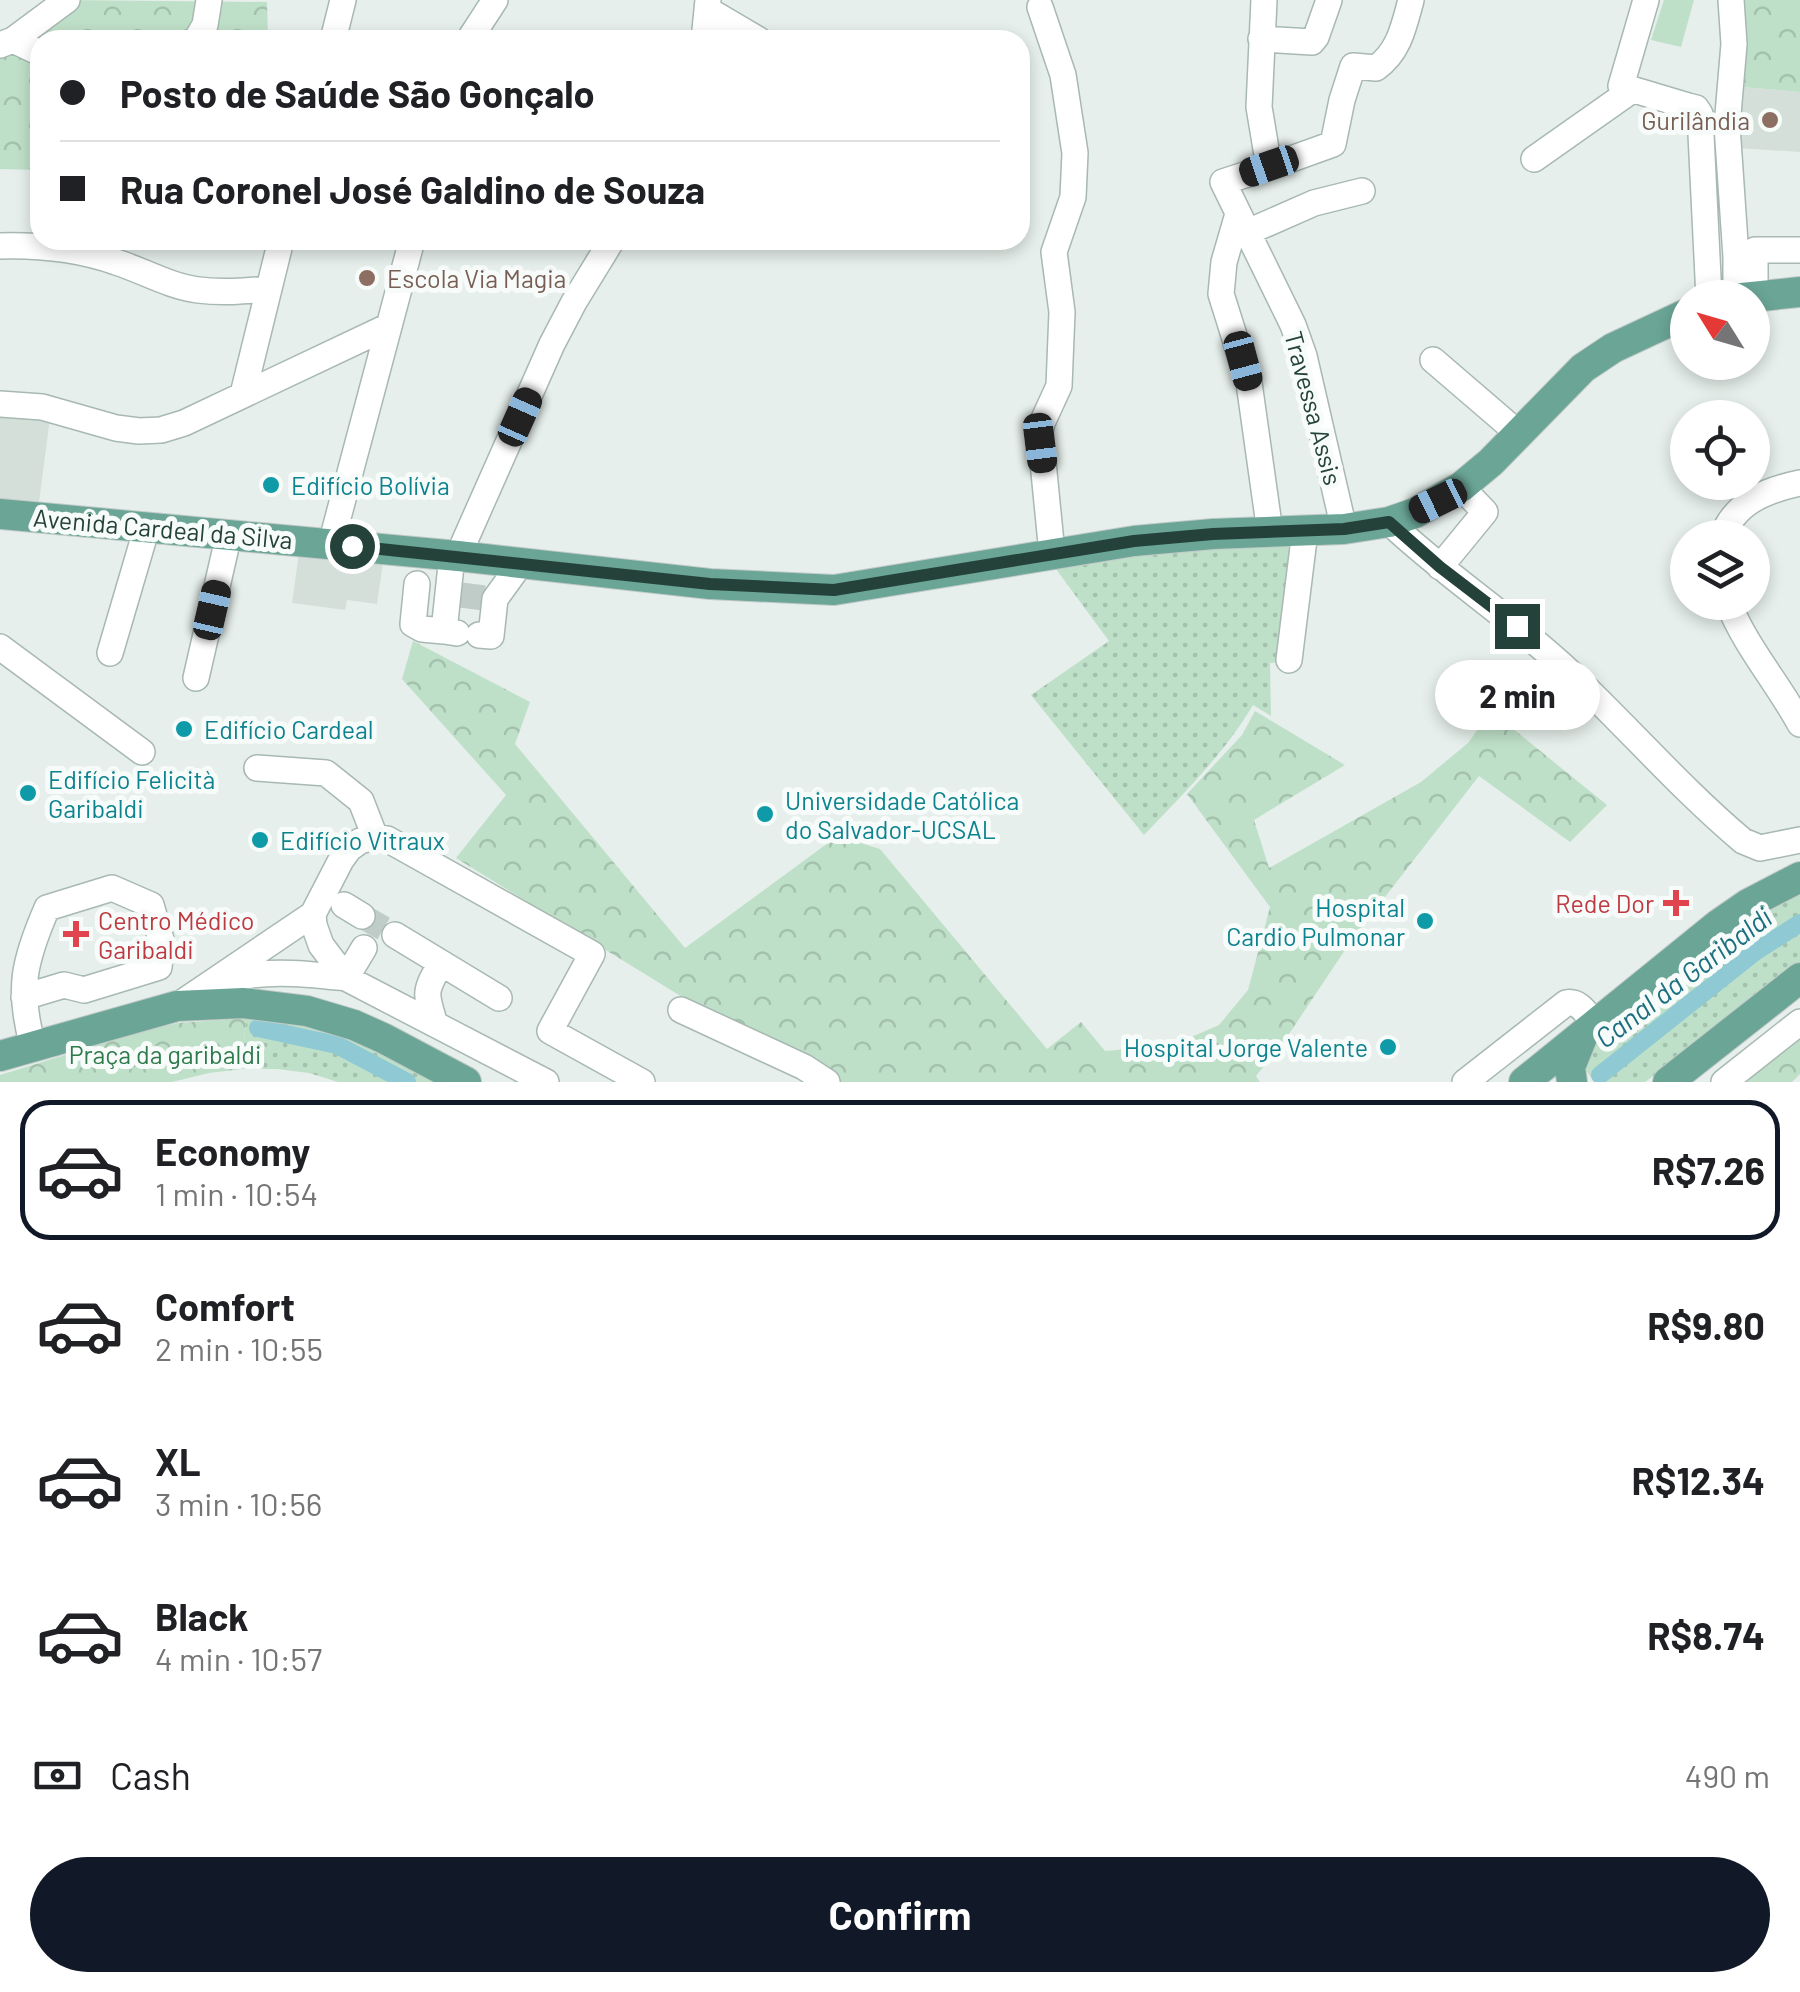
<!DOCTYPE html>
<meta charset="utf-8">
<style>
:root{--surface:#fff;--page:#f6f6f6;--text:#202124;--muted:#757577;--line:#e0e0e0;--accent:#111827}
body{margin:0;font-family:Barlow,sans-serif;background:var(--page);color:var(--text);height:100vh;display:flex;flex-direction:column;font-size:38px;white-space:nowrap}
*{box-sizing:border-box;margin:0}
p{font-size:32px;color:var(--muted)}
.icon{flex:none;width:55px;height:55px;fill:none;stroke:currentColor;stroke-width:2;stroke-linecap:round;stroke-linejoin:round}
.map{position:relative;height:1082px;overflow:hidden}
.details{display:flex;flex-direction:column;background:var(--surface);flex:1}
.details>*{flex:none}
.guide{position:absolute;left:30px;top:30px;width:1000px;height:220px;border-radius:30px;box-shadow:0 5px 15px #0003;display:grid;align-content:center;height:220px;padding:0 30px;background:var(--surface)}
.needle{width:65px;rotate:307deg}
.fabs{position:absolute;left:1670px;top:280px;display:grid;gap:20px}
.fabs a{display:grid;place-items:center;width:100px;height:100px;border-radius:50%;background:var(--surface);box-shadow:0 5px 15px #0003;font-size:50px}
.end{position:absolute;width:45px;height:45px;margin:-22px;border:12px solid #24423a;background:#fff;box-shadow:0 0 0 5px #fff}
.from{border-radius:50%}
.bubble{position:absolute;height:70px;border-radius:35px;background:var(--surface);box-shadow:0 5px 15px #0003;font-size:32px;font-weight:700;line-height:70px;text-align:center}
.car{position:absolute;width:30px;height:60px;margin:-30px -15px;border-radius:12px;box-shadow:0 0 8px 2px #0007;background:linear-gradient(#222 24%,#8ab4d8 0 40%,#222 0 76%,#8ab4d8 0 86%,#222 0)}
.guide b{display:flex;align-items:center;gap:35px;height:95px;font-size:38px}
.guide b+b{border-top:2px solid var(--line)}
.guide i{width:25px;height:25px;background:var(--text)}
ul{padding:18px 0 0;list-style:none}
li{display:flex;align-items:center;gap:30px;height:140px;margin:0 20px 15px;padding:0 10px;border:5px solid transparent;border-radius:30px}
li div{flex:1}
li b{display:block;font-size:38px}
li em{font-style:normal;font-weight:700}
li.on{border-color:var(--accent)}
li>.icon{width:90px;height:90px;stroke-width:1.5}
.pay{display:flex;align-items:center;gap:25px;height:110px;padding:0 30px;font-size:38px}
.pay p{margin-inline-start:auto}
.primary-button{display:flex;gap:20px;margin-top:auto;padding:20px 30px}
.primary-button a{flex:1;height:115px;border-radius:60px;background:var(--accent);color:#fff;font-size:40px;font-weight:700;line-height:115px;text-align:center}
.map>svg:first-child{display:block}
</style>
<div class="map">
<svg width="1800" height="1082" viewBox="0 0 1800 1082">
<defs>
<pattern id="grass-dots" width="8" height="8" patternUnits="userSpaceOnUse" patternTransform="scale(2.5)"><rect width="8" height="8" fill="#bfe0c8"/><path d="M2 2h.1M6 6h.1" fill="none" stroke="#a4c1ad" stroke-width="1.8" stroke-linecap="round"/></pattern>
<pattern id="forest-crowns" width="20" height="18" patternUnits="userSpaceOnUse" patternTransform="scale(2.5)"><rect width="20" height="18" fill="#bfe0c8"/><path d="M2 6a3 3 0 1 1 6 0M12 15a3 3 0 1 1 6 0" fill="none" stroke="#a4c1ad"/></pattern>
</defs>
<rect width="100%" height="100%" fill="#e6efeb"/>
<path fill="#d4dfda" d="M1742,87L1800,92V152L1737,148Z
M0,416L50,418L39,502L0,499Z
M299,553L383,563L377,604L347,600L345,610L292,603Z"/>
<path fill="url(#grass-dots)" d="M1283,539L1295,557L1284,662L1270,663L1271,716L1253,705C1224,754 1183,794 1144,835L1031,695L1109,641L1053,565Z
M1800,894V968L1645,1082H1594L1585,1069L1590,1047L1749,920L1786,898Z
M246,1018L317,1027L354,1039L435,1082H338L309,1073L277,1069H242Z"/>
<path fill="url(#forest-crowns)" d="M67,0L267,2L268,40H40V170L0,169V45Z
M1744,0H1800V92L1742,87Z
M413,641L530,702L515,744L685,948L828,843L848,839L880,849L1047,1049L1081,1022L1105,1051L1173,1045L1219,1025L1248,990L1270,907L1187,794L1242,735L1255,711L1345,765L1254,820L1269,868L1421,782L1468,743L1491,711L1607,805L1570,842L1479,776L1353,938L1285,1040L1256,1076L1260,1082H817L822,1071L679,995L456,858L506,795L402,679Z
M246,1018L242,1069L209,1073L172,1082H0V1075L146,1030L178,1023Z
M1800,1038V1074L1792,1082H1743Z"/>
<path fill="#bfe0c8" d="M1664,0H1694L1681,47L1651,40Z"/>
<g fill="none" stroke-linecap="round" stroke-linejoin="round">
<path stroke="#8ec9d4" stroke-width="18" d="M258,1028L337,1045L407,1082
M1600,1075L1755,952L1800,923"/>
<path stroke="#bfccc8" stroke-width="25" stroke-dasharray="25 12" stroke-linecap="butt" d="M461,595L484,598
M362,916L395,935"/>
<g stroke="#a8b8b2" stroke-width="28">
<path id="minor" d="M1264,0L1259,107L1269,167L1223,182L1293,325L1304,356L1344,529
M1646,0L1621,86L1688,106L1696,108L1700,114L1709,298
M1731,0L1734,44L1727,126L1736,257V298
M1040,7L1063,75L1075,153L1073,197L1054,252L1062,312L1059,386L1042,423L1040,432L1052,553
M708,10L759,40
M1261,39L1312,42L1316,37L1329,0
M13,40L40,53
M196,40L205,25L209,0
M333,40L343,0
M469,40L495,0
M704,40L708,0
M0,45L13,40L67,0
M1534,159L1632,90
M1269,167L1333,144L1342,100L1353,66L1376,68C1399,52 1404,26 1411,0
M1238,214L1224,262L1221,294L1249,383L1270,532
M1248,232L1314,203L1362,191
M0,246C40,245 79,249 116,262C144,271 169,286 198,290C222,293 245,291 269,289
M1755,296V250H1800
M1433,360L1518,433
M243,394L281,240
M0,404L42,407L116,428L139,431L161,430L184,423L389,326
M1389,522C1445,575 1510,617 1566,669C1626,725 1680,788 1743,841L1760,848L1800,840
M1722,538C1734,502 1767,490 1800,483
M331,544L412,240
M452,556L444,631L457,633
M458,556L552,344L574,302L612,240
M1440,567L1485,512L1461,487
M417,584L413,624L422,629L444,631
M1728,602C1745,646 1778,683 1800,724
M479,635L491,636L495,599L521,563
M0,647L142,752
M110,653L147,527
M1289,660L1305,531
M196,678L229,534
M257,768L326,773L361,801L375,837
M344,905L362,916
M313,914L314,925L321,945L346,978L546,1082
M395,935L499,998
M223,982C260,968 308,974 346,978L364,948
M24,997L64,985L84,990L159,967L162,943L151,905L112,888L47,908C24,961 17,989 33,1046
M177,1006L313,914L341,860L349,849L360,841L375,837L387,839L592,954L550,1031L642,1082
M681,1010L804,1067L827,1082
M435,1024C425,993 424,992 441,963
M1465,1082L1566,1003C1580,1000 1587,1015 1595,1024
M1724,1082L1800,1022"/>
</g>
<g stroke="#c2cac8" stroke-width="32">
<path id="major" d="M1742,298L1800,292
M0,514L458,556L710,584L834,590L1134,541L1213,534L1344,529L1389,522L1415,513L1461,487L1491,462L1583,368L1613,348L1688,313
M0,1056L177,1006L243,1003L307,1011L354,1025L383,1038L466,1082
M1524,1082L1719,924L1748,904L1800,877
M1572,1082L1570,1067L1583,1035
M1668,1082L1800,978"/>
</g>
<use href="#minor" stroke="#fff" stroke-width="25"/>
<use href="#major" stroke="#6aa596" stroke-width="30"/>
</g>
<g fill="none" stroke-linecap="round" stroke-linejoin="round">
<path stroke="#24423a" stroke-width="12" d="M352,546L710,584L834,590L1134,541L1213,534L1344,529L1389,522L1440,567L1517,626"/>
</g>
<g fill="#8d6e63" stroke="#f7fbf9" stroke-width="4">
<circle cx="1770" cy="120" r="10"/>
<circle cx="367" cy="278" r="10"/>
</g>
<g fill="#0f9aa8" stroke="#f7fbf9" stroke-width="4">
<circle cx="271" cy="485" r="10"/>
<circle cx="184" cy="729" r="10"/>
<circle cx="28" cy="793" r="10"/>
<circle cx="765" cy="814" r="10"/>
<circle cx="260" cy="840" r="10"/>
<circle cx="1425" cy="921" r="10"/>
<circle cx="1388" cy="1047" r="10"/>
</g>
<g fill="#e0444e" stroke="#f7fbf9" stroke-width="4">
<path d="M1671 888h10v10h10v10h-10v10h-10v-10h-10v-10h10z"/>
<path d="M71 919h10v10h10v10h-10v10h-10v-10h-10v-10h10z"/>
</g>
<g text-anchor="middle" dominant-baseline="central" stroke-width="10" stroke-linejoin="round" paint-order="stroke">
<g font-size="25" fill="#785e54" stroke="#f7fbf9" text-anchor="end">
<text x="1750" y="120">Gurilândia</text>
<text x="387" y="278" text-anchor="start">Escola Via Magia</text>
</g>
<g font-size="25" fill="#24423a" stroke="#f7fbf9">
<text transform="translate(1314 408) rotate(75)">Travessa Assis</text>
<text transform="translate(163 528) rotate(5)">Avenida Cardeal da Silva</text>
</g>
<g font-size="25" fill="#0d838f" stroke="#f7fbf9" text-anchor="start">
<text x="291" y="485">Edifício Bolívia</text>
<text x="204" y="729">Edifício Cardeal</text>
<text x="48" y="779">Edifício Felicità<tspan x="48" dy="29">Garibaldi</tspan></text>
<text x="785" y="800">Universidade Católica<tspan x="785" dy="29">do Salvador-UCSAL</tspan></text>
<text x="280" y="840">Edifício Vitraux</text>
<text x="1405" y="907" text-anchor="end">Hospital<tspan x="1405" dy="29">Cardio Pulmonar</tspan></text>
<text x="1368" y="1047" text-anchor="end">Hospital Jorge Valente</text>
</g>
<g font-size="25" fill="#be3a42" stroke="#f7fbf9" text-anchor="end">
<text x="1654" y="903">Rede Dor</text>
<text x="98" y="920" text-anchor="start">Centro Médico<tspan x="98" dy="29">Garibaldi</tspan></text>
</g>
<g font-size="25" fill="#2d7a4b" stroke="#f7fbf9">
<text x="165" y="1054">Praça da garibaldi</text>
</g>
<g font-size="28" font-style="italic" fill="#1c6f80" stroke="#f7fbf9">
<text transform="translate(1683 977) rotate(-37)">Canal da Garibaldi</text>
</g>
</g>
</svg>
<div class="fabs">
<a><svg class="needle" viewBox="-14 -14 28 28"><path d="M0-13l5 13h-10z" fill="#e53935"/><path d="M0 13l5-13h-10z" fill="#757577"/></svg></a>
<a><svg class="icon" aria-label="locate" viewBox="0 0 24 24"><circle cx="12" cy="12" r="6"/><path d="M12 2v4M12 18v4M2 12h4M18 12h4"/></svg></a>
<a><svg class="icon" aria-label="layers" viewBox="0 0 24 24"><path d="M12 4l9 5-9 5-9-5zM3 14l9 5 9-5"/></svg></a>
</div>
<i class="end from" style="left:352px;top:546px"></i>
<i class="end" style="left:1517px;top:626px"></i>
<div class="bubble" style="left:1435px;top:660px;width:165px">2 min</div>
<i class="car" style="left:1269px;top:166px;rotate:251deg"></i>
<i class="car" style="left:1243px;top:361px;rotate:165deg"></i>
<i class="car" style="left:520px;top:417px;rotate:24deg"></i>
<i class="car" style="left:1040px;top:443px;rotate:173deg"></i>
<i class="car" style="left:1438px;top:501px;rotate:244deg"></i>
<i class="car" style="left:212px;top:610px;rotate:13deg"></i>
<div class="guide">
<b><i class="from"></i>Posto de Saúde São Gonçalo</b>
<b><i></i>Rua Coronel José Galdino de Souza</b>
</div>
</div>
<section class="details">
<ul>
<li class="on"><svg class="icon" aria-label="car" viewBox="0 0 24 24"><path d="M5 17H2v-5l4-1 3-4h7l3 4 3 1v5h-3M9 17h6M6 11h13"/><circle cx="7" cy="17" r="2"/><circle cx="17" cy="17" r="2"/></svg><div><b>Economy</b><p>1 min · 10:54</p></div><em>R$7.26</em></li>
<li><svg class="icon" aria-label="car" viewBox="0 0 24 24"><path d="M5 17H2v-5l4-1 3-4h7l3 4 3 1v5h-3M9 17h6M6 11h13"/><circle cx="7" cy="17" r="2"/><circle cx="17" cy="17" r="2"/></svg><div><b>Comfort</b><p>2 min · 10:55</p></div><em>R$9.80</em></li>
<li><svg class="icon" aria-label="car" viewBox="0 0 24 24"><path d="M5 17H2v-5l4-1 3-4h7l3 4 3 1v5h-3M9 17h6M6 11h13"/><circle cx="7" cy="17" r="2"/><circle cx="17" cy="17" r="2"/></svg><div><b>XL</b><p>3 min · 10:56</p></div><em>R$12.34</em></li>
<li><svg class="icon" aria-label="car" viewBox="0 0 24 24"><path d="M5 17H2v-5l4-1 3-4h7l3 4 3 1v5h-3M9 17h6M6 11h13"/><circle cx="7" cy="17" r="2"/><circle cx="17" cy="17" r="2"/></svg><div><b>Black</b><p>4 min · 10:57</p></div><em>R$8.74</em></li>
</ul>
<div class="pay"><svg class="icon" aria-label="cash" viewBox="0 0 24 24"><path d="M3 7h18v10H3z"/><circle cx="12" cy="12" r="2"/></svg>Cash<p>490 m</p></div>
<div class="primary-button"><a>Confirm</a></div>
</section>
